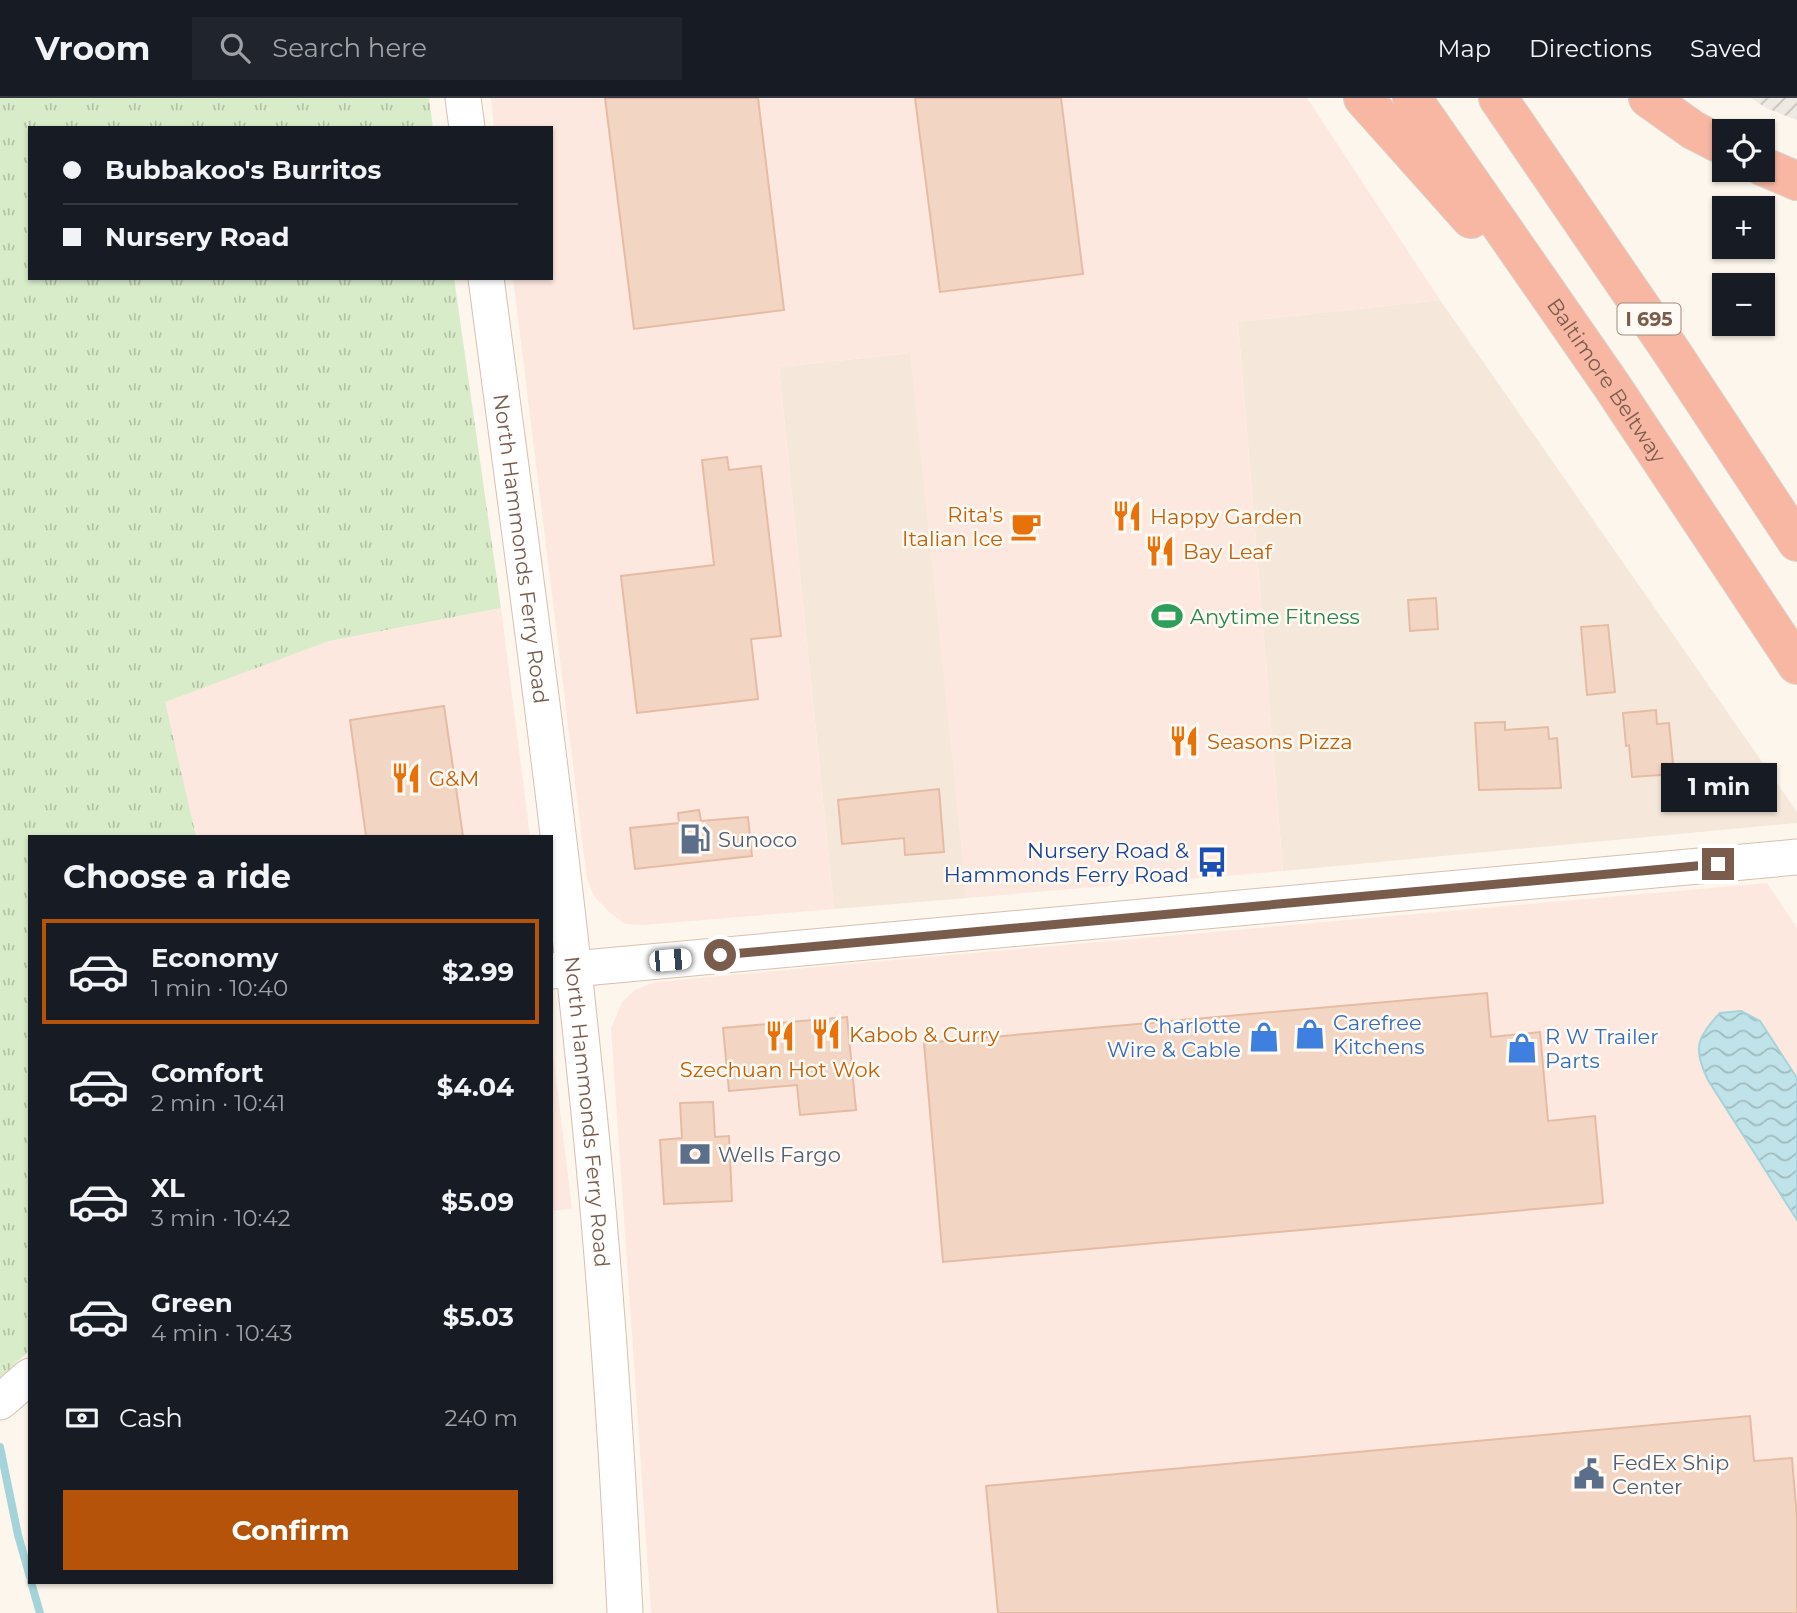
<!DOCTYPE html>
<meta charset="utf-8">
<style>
:root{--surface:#171b24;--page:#20242c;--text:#f1f3f6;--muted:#9ea1a6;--line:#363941;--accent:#b45309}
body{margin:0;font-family:Montserrat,sans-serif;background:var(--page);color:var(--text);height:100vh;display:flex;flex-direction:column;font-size:26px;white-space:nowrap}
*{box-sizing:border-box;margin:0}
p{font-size:23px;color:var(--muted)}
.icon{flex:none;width:38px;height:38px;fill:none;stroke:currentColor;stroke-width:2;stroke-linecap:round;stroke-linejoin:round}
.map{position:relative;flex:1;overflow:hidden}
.sheet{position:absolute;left:28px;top:737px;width:525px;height:749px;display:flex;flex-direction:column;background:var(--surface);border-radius:0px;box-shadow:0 2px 5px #0004}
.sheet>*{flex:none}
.guide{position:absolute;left:28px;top:28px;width:525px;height:154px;border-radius:0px;box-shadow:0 2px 5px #0004;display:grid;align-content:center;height:154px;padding:0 35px;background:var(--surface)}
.controls{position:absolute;left:1712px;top:21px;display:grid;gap:14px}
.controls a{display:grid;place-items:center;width:63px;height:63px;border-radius:0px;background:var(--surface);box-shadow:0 2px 5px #0004;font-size:35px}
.end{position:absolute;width:32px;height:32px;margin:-16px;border:9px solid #7a5c4d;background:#fff;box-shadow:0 0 0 4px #fff}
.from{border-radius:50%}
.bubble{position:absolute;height:49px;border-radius:0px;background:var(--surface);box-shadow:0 2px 5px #0004;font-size:23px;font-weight:700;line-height:49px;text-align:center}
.car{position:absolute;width:21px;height:42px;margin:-21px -10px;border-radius:9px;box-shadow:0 0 5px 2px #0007;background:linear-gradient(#fff 24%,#345 0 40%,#fff 0 76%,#345 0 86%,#fff 0)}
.guide b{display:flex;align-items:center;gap:24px;height:66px;font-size:26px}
.guide b+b{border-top:2px solid var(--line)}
.guide i{width:18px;height:18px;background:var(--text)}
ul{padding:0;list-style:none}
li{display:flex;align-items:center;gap:21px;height:105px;margin:0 14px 10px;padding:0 21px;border:4px solid transparent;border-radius:0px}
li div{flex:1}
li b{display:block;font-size:26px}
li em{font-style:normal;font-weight:700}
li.active{border-color:var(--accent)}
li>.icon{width:63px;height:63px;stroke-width:1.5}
h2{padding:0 35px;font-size:32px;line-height:84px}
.pay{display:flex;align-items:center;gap:18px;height:77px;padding:0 35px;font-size:26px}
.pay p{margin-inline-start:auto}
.primary-button{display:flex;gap:14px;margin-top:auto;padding:14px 35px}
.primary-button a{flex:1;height:80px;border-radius:0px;background:var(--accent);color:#fff;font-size:28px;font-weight:700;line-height:80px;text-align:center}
header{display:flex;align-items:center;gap:42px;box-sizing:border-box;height:98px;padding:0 35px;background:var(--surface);border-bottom:2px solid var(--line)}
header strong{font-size:33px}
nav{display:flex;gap:38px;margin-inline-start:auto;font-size:24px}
.search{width:490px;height:63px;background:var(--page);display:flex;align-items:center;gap:18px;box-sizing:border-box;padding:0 24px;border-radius:0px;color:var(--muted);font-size:26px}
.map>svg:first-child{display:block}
</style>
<header>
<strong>Vroom</strong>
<div class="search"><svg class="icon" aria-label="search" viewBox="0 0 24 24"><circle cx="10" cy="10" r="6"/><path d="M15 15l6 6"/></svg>Search here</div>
<nav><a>Map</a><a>Directions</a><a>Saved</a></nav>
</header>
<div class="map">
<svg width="1797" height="1515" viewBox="0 0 1797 1515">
<defs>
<pattern id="industrial-furrows" width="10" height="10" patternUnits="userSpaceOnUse" patternTransform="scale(1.75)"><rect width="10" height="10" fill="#efe9e4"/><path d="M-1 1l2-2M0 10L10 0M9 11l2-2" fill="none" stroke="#c7c0bb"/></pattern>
<pattern id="grass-tufts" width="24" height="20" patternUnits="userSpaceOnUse" patternTransform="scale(1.75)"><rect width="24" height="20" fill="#d8ecc9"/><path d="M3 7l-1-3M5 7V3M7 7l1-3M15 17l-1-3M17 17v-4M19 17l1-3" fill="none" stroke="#b4c2a5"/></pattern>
<pattern id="water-waves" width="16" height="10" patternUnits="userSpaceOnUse" patternTransform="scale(1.75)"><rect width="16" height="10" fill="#bfe3e8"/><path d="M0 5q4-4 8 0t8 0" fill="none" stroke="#a0bbbe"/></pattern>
</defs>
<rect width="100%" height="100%" fill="#fdf6ec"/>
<path fill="#f5e8da" d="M1440,202L1797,714V725L1283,773L1238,224Z
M911,255L967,800L834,811L779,269Z"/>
<path fill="#fde8e0" d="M491,0H1307L1440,202L1238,224L1283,773L967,800L910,255L779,269L834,811L644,827L625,826L608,813L594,798L587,781L513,180H551V30H494Z
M501,510L530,738H196L164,604L329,543Z
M1767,785L1797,830V1515H651L611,930L622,904L635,892L655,884L871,864Z
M551,939L572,1111L551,1113Z"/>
<path fill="url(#industrial-furrows)" d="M1751,0H1797V22L1766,10Z"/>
<path fill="url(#grass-tufts)" d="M0,0H429L433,30H30V180H454L501,510L329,543L165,604L196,738H30V1252L0,1280Z"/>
<path fill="url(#water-waves)" stroke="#a5d3da" stroke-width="2" d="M1741,913L1760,923L1797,980V1122L1708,982C1693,951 1696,940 1720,915Z"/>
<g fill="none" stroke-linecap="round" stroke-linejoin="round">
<path stroke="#a5d3da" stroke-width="8" d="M0,1349L18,1437L30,1479
M31,1484L40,1515"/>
</g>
<path fill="#f3d5c3" stroke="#e6bba3" stroke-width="2" d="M605,0H758L784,212L634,231Z
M915,0H1061L1083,176L940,194Z
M727,359L729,372L761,368L781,538L751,541L758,601L637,615L621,478L714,467L702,362Z
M1436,500L1438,531L1410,533L1408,502Z
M1608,527L1615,594L1587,597L1581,529Z
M444,608L463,738H366L350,622Z
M1656,612L1657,626L1669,625L1674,676L1632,679L1629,647L1626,648L1623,615Z
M1505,624V632L1548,629L1549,641L1557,640L1561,690L1479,692L1475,625Z
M939,691L944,754L905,757L904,740L842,746L838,702Z
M699,712L701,723L748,719L752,758L635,771L630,730L679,725L678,715Z
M1487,895L1491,939L1540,934L1548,1023L1595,1018L1603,1105L943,1164L924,945Z
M847,919L856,1012L800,1017L797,987L729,993L723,930Z
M713,1004L715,1039L729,1038L732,1103L664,1106L660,1042L682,1040L680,1005Z
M1750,1318L1754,1363L1792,1360L1797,1420V1515H998L986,1388Z"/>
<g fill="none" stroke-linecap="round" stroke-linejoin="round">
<g stroke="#d6c0b0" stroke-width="37">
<g id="secondary">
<path d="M463,0L467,30"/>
<path id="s1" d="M486,180C520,439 556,697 583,957C603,1142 616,1329 625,1515"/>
<path d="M551,873L1797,759"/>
<path d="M0,1304L30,1278"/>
</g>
</g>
<g stroke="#dad1cd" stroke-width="40">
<g id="highway">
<path d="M1363,0L1471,121"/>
<path id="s2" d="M1412,0L1612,288L1797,567"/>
<path d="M1498,0L1671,253L1797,444"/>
<path d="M1648,0L1693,32L1724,48"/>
<path d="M1762,68L1797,83"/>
</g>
</g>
<use href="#secondary" stroke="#fff" stroke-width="35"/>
<use href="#highway" stroke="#f7b7a3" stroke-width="38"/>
</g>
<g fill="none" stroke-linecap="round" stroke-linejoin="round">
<path stroke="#7a5c4d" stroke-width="9" d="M720,857L1718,766"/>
</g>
<defs>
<g id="restaurant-bare" transform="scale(2.415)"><path d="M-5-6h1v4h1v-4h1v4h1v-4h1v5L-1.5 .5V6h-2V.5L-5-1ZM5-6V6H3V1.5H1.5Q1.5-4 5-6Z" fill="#e8710a" stroke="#fffaf3" stroke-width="2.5" paint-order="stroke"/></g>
<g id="cafe-bare" transform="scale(2.415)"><path d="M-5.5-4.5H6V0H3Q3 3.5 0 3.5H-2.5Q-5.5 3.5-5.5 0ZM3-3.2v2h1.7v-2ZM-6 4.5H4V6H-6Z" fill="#e8710a" stroke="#fffaf3" stroke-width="2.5" paint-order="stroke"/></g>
<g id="stadium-bare" transform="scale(2.415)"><path d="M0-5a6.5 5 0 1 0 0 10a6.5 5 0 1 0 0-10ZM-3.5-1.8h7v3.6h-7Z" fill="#2e9e5b" stroke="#fffaf3" stroke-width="2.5" paint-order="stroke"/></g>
<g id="fuel-bare" transform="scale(2.415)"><path d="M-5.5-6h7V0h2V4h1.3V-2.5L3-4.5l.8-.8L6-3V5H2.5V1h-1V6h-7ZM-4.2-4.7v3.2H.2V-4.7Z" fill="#5c6f8a" stroke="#fffaf3" stroke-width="2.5" paint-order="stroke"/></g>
<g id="bus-bare" transform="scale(2.415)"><path d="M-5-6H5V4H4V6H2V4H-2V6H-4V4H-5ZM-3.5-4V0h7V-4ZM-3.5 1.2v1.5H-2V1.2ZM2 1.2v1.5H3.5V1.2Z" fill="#1a4fb4" stroke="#fffaf3" stroke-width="2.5" paint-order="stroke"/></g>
<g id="shop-bare" transform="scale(2.415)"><path d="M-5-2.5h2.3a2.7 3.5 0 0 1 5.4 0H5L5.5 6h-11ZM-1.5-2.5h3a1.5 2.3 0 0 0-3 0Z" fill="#3f7fe0" stroke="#fffaf3" stroke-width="2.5" paint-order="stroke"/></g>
<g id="bank-bare" transform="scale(2.415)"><path d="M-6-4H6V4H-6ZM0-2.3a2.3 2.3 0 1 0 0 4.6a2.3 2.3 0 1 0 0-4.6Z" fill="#5c6f8a" stroke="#fffaf3" stroke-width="2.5" paint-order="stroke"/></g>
<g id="civic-bare" transform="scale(2.415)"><path d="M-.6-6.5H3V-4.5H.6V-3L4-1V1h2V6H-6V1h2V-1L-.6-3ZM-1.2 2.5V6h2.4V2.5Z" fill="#5c6f8a" stroke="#fffaf3" stroke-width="2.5" paint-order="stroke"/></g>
</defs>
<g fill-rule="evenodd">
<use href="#restaurant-bare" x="1127" y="418"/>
<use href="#cafe-bare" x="1026" y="428"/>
<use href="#restaurant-bare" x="1160" y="453"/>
<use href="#stadium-bare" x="1167" y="518"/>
<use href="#restaurant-bare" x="1184" y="643"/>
<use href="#restaurant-bare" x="406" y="680"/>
<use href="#fuel-bare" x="695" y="741"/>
<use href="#bus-bare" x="1212" y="764"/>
<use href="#restaurant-bare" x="826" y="936"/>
<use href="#shop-bare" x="1310" y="936"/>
<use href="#restaurant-bare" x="780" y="938"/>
<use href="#shop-bare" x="1264" y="939"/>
<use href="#shop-bare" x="1522" y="950"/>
<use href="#bank-bare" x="695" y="1056"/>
<use href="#civic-bare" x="1589" y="1376"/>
</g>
<g text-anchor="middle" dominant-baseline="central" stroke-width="5" stroke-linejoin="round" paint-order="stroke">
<rect fill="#fffaf3" stroke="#a28b7f" stroke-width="2" x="1617.5" y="205.5" width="63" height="31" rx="5"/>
<g font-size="19" font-weight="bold" fill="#7a5c4d">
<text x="1649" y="221">I 695</text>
</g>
<g font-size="21" fill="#7a5c4d" stroke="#fffaf3">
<text stroke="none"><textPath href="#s2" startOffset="343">Baltimore Beltway</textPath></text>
<text stroke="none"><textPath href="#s1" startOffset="273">North Hammonds Ferry Road</textPath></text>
<text stroke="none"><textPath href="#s1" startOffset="840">North Hammonds Ferry Road</textPath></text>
</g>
<g font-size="21" fill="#c56008" stroke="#fffaf3" text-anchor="start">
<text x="1003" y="416" text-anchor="end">Rita's<tspan x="1003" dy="24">Italian Ice</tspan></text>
<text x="1150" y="418">Happy Garden</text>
<text x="1183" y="453">Bay Leaf</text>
<text x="1207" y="643">Seasons Pizza</text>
<text x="429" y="680">G&amp;M</text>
<text x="849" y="936">Kabob &amp; Curry</text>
<text x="780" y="971" text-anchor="middle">Szechuan Hot Wok</text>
</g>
<g font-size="21" fill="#27864d" stroke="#fffaf3" text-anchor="start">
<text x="1190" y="518">Anytime Fitness</text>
</g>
<g font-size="21" fill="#4e5e75" stroke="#fffaf3" text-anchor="start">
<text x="718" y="741">Sunoco</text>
<text x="718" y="1056">Wells Fargo</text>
<text x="1612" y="1364">FedEx Ship<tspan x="1612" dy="24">Center</tspan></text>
</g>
<g font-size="21" fill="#164399" stroke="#fffaf3" text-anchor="end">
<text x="1189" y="752">Nursery Road &amp;<tspan x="1189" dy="24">Hammonds Ferry Road</tspan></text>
</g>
<g font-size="21" fill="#366cbe" stroke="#fffaf3" text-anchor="start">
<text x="1333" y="924">Carefree<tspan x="1333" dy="24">Kitchens</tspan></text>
<text x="1241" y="927" text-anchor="end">Charlotte<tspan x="1241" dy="24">Wire &amp; Cable</tspan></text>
<text x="1545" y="938">R W Trailer<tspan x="1545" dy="24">Parts</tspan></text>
</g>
</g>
</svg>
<div class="controls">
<a><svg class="icon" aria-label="locate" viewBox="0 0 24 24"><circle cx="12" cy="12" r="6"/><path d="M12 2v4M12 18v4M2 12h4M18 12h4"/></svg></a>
<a>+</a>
<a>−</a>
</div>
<i class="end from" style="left:720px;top:857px"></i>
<i class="end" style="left:1718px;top:766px"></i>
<div class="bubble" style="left:1661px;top:665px;width:116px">1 min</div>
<i class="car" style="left:670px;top:862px;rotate:85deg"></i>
<div class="guide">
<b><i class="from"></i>Bubbakoo's Burritos</b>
<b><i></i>Nursery Road</b>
</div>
<section class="sheet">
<h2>Choose a ride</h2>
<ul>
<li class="active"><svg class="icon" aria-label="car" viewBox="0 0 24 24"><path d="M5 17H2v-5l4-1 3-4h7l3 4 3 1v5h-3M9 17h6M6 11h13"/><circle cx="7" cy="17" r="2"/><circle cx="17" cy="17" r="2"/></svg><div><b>Economy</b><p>1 min · 10:40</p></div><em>$2.99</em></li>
<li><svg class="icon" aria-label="car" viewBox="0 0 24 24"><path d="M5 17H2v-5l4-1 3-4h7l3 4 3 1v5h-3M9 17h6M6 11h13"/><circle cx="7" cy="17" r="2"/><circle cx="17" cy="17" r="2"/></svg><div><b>Comfort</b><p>2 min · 10:41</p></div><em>$4.04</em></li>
<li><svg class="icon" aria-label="car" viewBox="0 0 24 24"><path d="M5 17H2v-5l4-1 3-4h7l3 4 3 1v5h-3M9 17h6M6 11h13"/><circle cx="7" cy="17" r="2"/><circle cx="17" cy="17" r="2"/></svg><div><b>XL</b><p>3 min · 10:42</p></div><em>$5.09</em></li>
<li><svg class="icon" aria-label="car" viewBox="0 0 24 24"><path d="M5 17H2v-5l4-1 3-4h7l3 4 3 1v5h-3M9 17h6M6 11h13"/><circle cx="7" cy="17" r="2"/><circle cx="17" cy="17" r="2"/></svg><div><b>Green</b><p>4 min · 10:43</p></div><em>$5.03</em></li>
</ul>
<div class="pay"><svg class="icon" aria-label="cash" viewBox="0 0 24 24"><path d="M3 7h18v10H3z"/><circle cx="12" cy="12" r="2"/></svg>Cash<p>240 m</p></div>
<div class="primary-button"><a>Confirm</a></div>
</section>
</div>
